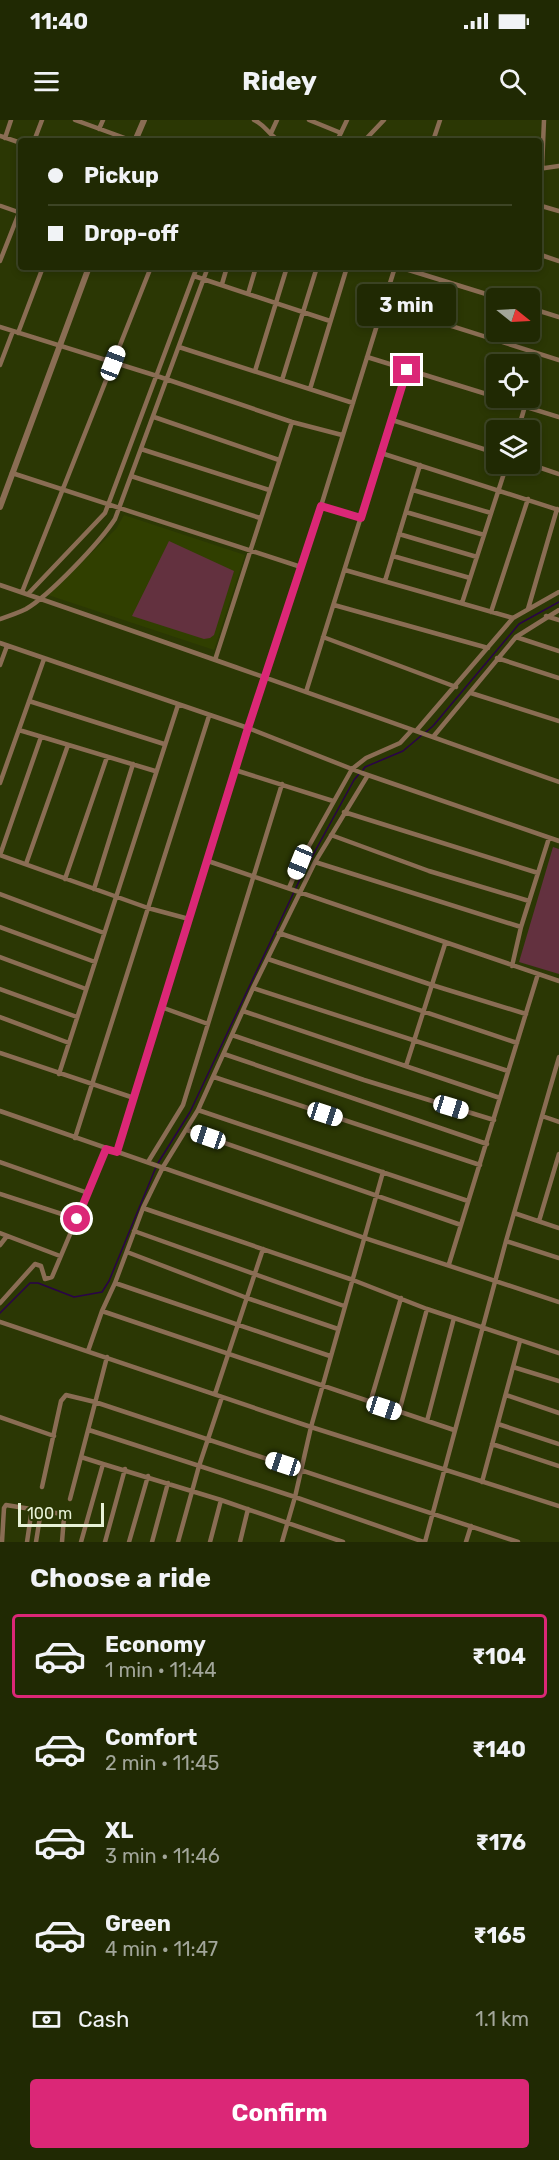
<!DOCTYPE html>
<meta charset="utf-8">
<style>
:root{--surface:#202903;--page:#2d3512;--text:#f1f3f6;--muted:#a2a69a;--line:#3d4525;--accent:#db2777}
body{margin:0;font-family:Rubik,sans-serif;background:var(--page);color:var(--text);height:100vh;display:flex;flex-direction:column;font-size:22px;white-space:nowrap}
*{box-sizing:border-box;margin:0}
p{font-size:20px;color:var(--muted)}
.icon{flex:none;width:33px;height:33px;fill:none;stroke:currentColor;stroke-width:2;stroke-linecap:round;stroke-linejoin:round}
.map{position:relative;height:1422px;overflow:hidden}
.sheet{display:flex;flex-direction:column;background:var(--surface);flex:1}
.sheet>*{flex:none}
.top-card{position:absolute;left:18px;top:18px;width:524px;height:132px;border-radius:6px;box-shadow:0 3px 9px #0003,0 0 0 2px var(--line);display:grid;align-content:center;height:132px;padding:0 30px;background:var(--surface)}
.needle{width:39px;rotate:108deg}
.controls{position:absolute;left:486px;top:168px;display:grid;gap:12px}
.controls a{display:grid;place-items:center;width:54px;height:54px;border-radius:6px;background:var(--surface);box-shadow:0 3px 9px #0003,0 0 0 2px var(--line);font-size:30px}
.scale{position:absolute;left:18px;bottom:15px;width:86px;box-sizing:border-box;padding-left:6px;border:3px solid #e7f1d6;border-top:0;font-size:16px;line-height:21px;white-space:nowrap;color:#e7f1d6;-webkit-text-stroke:4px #2b3704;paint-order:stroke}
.end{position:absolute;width:27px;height:27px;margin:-14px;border:8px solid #db2777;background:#fff;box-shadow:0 0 0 3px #fff}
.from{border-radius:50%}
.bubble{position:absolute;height:42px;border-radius:6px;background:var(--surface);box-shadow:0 3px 9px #0003,0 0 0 2px var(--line);font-size:20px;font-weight:700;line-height:42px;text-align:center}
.car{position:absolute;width:18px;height:36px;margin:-18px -9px;border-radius:8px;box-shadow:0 0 4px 2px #0007;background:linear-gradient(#fff 24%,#345 0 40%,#fff 0 76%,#345 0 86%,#fff 0)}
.top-card b{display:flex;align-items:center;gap:21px;height:57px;font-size:22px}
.top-card b+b{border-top:2px solid var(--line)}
.top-card i{width:15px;height:15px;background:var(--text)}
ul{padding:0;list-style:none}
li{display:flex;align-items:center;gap:18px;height:84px;margin:0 12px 9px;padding:0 18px;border:3px solid transparent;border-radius:6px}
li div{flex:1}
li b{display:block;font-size:22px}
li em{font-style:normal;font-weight:700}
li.current{border-color:var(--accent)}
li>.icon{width:54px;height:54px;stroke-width:1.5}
h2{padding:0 30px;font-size:27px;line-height:72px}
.pay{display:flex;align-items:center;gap:15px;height:66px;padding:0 30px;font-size:22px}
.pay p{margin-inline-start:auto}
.cta{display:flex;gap:12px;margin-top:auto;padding:12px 30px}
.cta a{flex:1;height:69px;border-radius:6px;background:var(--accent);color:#fff;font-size:24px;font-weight:700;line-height:69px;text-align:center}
.status{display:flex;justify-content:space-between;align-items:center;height:42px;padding:0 30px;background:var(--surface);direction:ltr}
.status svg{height:16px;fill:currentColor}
header{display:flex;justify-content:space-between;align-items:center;height:78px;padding:0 30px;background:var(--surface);font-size:27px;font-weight:700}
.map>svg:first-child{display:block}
</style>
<div class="status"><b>11:40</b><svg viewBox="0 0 49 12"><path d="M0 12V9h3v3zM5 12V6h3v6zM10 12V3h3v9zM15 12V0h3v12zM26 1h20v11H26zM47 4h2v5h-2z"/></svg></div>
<header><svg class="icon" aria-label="menu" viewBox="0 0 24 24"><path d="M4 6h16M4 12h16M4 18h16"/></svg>Ridey<svg class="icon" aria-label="search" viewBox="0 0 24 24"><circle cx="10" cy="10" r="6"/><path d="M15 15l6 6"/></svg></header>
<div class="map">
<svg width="559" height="1422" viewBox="0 0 559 1422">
<rect width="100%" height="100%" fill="#2b3704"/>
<path fill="#303f00" d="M124,395L245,435L214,530L48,475L116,409Z"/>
<path fill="#63313f" d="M169,421L234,451L214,515L210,518L204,519L132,496Z
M553,727L559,729V854L519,842Z"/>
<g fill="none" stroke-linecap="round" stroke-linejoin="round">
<path stroke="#2a0349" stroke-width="1.5" d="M426,612L433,606L519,504L559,482
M363,650L365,647L403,631L422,615
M158,1043L190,992L302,755L354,660L359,654
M0,1193L30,1163H38L74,1177L102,1172L109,1161L156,1047"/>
<path stroke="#8a6d54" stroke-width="4.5" d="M75,0L133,21
M254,0C267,6 269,16 280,21
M309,0L341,13
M99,9L103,0
M271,13L277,0
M0,16L21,23
M5,18L11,0
M34,21L42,0
M337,21L347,0
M364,21L384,0
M433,21L440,0
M538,49L559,46
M542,49L544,0
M538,85L559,91
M1,86L21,93
M538,134L559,141
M0,141L19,93
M399,147L499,178
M194,156L330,201
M222,164L227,147
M248,174L256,147
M382,184L559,240
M530,188L559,197
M0,207L157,256L292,302L342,315
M18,213L43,147
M179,227L353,283
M367,237L496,277
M0,245L13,211
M255,251L287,147
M282,260L317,147
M310,269L347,147
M497,278L559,297
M154,297L279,340
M392,300L496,333
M518,310L525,286
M141,329L269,370
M381,333L559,390
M529,344L559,354
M12,353L301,447
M131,356L260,398
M413,370L491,393
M321,386L361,398
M406,392L484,415
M399,414L477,437
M393,436L470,458
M345,450L513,498
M385,461L420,345
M0,465C187,529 373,596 559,662
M22,472L151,147
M28,474L105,393L197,147
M462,483L507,344
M334,485L488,528
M528,489L557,389
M491,492L528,379
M546,496L559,500
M0,499C9,496 18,493 26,489C50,475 100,422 115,399L208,147
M323,517L456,567
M516,517L559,531
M0,523L248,608L362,653L559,721
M497,538L559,558
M215,540L292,302
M0,545L7,526
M306,572L407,250
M471,573L559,601
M29,581L164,624
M19,610L155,651
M416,611L513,498L559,472
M433,617L516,517L559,490
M235,650L333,681
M0,663L44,539
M344,692L538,753
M331,715L429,751L529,781
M0,735L148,788L189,799
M0,735L41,617
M208,741L559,861
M315,742L521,807
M26,744L68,625
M65,759L107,637
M289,768L300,742L352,649L366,638L400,623L412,610
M94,769L133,644
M0,774L104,813
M0,807L95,842
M279,813L432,865L526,894
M0,837L86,869
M268,839L517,923
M512,846L521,807L549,718
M253,868L508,951
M0,869L77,897
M161,887L208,904
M243,891L500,978
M0,897L69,923
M232,915L364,960L494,1000
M0,933L134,978
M224,934L487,1024
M406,946L445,824
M59,954L178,585
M214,957L480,1045
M198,990L468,1081
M0,991L365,1118L559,1182
M542,996L559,1002
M187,1010L461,1105
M75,1018L209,596
M117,1032L248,608L321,386L395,147
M0,1042L88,1073
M148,1042L183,985L282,664
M0,1074L77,1099
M143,1088L353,1160L427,1189L559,1233
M514,1093L559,1108
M539,1101L559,1034
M134,1111L344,1186
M0,1113L60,1136
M506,1121L559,1138
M0,1125L7,1116
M127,1132L247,1178L338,1209
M449,1144L538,854
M115,1163L330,1236
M0,1183L35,1144L41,1146L45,1159L52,1157L106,1029
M102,1191L454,1310
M0,1202L311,1307L559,1386
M88,1231L102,1191L115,1163L143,1088L163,1047L198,990L253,868L315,742L368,655
M513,1247L559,1261
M215,1274L263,1129
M506,1275L559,1293
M370,1283L401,1178
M399,1292L427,1189
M0,1297L54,1316
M427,1301L454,1198
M498,1304L559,1324
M89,1310L295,1377L424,1422
M492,1324L559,1346
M103,1344L221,1380L343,1422
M482,1362L520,1221
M42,1367L61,1281L66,1275L95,1282L518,1422
M70,1379L81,1337
M2,1422L4,1388L6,1385L62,1394L64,1397L62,1422
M27,1422L31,1395
M36,1422L40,1397
M81,1422L103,1344L81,1337L107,1237
M105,1422L125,1349
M129,1422L148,1356
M152,1422L168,1363
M178,1422L199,1346L222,1277
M210,1422L221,1380
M240,1422L248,1389
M282,1422L295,1377L311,1307L383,1052
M425,1422L506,1121L559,937
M466,1422L471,1406"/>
<path stroke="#8a6d54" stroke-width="6" d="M135,21L144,0
M0,387L89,147"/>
</g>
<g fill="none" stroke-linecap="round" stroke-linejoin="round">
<path stroke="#db2777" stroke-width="8" d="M77,1099L106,1029L117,1032L248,608L321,386L361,398L407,250"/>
</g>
</svg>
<div class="controls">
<a><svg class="needle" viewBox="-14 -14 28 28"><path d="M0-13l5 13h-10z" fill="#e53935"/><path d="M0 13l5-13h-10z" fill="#a2a69a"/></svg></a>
<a><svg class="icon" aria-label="locate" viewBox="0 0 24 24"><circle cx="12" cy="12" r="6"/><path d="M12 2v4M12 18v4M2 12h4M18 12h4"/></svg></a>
<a><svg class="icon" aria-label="layers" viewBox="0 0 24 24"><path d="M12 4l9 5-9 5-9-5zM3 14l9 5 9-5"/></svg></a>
</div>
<div class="scale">100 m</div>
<i class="end from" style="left:77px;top:1099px"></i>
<i class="end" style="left:407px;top:250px"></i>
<div class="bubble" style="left:357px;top:164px;width:99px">3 min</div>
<i class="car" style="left:113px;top:243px;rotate:21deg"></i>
<i class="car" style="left:300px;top:742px;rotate:202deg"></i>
<i class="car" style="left:451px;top:987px;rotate:107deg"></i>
<i class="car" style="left:325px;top:994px;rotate:108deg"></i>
<i class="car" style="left:208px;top:1017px;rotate:289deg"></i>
<i class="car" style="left:384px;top:1288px;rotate:108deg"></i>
<i class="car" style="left:283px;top:1344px;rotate:288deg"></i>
<div class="top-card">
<b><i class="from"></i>Pickup</b>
<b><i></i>Drop-off</b>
</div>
</div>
<section class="sheet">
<h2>Choose a ride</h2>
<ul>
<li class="current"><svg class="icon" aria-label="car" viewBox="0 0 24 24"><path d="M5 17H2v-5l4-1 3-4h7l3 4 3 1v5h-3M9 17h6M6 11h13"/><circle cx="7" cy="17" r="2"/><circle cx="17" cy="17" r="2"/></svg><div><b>Economy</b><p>1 min · 11:44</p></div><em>₹104</em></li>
<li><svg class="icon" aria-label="car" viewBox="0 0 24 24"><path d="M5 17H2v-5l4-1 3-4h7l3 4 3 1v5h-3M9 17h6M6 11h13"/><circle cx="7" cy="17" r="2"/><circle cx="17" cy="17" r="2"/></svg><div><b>Comfort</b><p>2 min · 11:45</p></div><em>₹140</em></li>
<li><svg class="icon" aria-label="car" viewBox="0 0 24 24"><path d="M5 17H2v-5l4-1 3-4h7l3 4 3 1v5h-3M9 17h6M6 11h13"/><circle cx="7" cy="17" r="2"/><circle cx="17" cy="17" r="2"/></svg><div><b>XL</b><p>3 min · 11:46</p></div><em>₹176</em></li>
<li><svg class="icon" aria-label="car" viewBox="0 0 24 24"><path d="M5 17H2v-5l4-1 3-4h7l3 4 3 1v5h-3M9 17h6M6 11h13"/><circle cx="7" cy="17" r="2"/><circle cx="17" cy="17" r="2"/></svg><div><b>Green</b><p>4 min · 11:47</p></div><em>₹165</em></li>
</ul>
<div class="pay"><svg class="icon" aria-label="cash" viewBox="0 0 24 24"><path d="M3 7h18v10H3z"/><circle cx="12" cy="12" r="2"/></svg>Cash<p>1.1 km</p></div>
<div class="cta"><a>Confirm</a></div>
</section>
